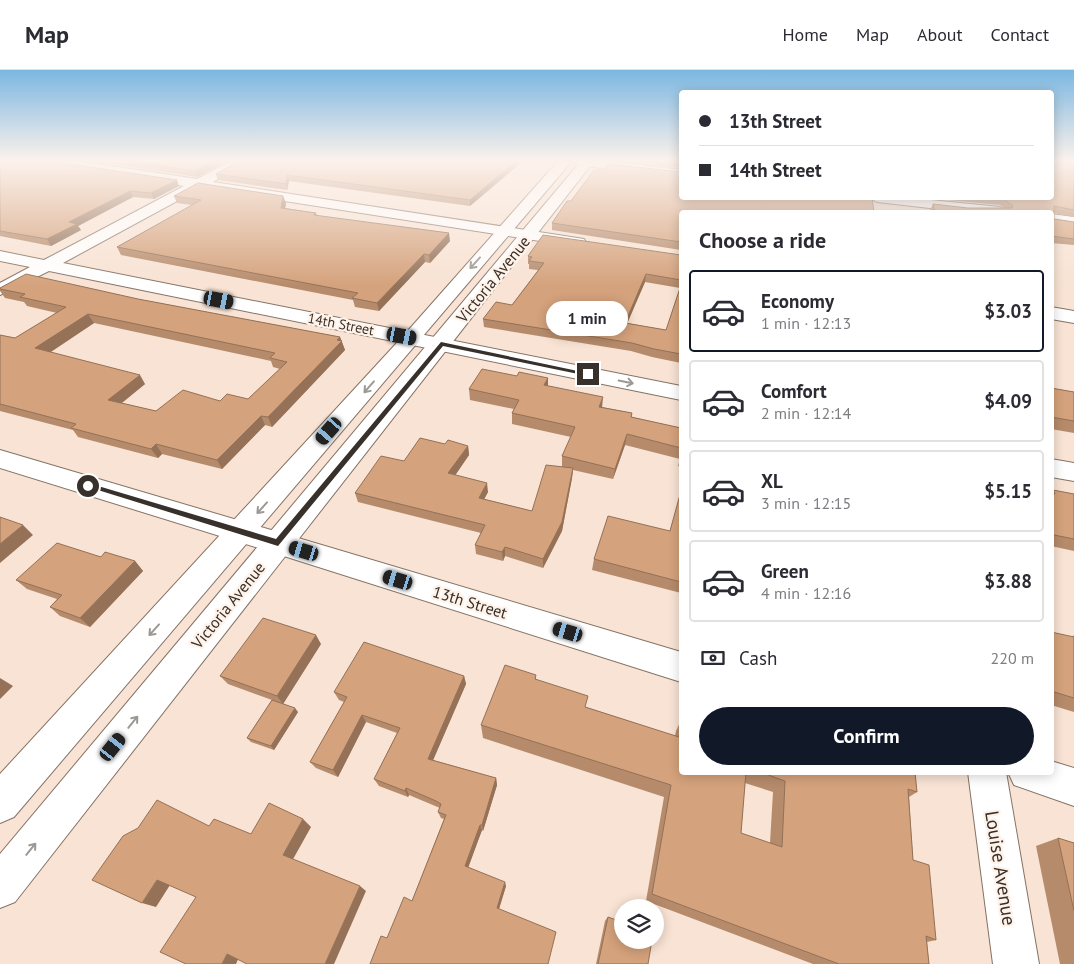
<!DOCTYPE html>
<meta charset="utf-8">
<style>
:root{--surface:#fff;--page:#f2f2f3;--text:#2b2b33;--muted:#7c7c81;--line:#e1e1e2;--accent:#111827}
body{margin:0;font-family:"PT Sans",sans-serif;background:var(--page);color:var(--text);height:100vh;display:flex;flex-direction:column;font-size:19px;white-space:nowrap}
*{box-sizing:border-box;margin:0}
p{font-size:16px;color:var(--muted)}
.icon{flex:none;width:28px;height:28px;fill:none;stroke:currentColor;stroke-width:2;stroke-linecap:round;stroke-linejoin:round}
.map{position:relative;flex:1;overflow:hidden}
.drawer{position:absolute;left:679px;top:140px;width:375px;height:565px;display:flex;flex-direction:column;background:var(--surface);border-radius:5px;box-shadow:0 2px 12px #0003}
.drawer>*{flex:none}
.hud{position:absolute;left:679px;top:20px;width:375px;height:110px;border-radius:5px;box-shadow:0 2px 12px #0003;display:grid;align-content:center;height:110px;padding:0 20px;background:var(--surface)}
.controls{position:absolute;left:614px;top:829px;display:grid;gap:10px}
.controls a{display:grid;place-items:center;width:50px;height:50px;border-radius:50%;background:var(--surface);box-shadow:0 2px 12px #0003;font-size:25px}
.end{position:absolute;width:22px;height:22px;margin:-11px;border:6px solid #38302a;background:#fff;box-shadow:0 0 0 2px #fff}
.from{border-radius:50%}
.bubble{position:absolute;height:35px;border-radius:18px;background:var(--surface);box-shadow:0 2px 12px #0003;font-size:16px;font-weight:800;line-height:35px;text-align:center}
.car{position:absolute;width:15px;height:30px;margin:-15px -8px;border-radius:6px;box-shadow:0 0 4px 1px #0007;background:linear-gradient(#222 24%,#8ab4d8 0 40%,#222 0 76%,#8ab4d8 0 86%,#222 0)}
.hud b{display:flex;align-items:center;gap:18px;height:48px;font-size:19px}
.hud b+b{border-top:1px solid var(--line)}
.hud i{width:12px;height:12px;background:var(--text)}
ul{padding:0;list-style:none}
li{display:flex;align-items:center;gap:15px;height:82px;margin:0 10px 8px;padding:0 10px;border:2px solid var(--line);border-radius:5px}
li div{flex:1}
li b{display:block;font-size:19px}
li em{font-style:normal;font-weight:800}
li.current{border-color:var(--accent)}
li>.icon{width:45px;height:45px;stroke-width:1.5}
h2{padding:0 20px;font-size:22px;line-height:60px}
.pay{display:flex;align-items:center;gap:12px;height:55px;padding:0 20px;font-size:19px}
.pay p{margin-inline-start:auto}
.button{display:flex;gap:10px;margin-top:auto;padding:10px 20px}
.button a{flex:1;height:58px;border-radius:30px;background:var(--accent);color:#fff;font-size:20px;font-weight:800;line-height:58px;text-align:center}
header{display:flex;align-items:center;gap:30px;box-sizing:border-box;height:70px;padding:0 25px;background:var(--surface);border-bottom:1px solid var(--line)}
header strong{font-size:24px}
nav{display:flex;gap:28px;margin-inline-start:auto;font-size:18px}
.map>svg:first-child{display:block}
</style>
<header>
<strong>Map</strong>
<nav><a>Home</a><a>Map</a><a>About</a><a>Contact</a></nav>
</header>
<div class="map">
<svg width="1074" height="894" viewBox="0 0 1074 894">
<rect width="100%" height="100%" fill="#f8e3d4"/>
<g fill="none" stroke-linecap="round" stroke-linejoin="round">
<g stroke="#857365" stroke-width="2">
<path id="street" d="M46,91H79L197,109L231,91H247L213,112L584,169L586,172L578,177L201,118L63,193L681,316V330L49,201L0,225V213L30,197L0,191V181L44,190L184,116L52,95Z
M571,91H610L681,100V108L577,95Z
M870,128H911L1000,137L1008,142H965L877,132Z
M1051,144L1074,147V157L1051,154Z
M1051,237L1074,241V253L1051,249Z
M1051,389L1074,393V411L1051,407Z
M278,462L681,582V612L268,481L264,473L268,465Z
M1051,691L1074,698V736L1014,715L1008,702H1051Z
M968,702H1006L1039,894H993Z"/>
</g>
<g stroke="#857365" stroke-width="2">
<path id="secondary" d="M0,380L278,462L288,465L292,473L288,481L278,484L0,398Z"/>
</g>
<g stroke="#857365" stroke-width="2">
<path id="primary" d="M558,91L571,92L14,747L0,753V704L405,264Z
M581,91H594L15,832L0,838V784Z"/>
</g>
<use href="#street" fill="#fff" fill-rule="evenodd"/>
<use href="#secondary" fill="#fff" fill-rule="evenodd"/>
<use href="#primary" fill="#fff" fill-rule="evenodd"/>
</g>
<path fill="#b68b6b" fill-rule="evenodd" d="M0,91L179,116L154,129L133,127L78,156L81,160L51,176L0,166Z
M93,91H227L197,107Z
M523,91L470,136L289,111L287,120L218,110L216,104Z
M626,91H681V98Z
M1074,91V147L1054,143V149L1074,152V175L1051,173V142H930V140L933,134L968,138H1004L1000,135L927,128H1051Z
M603,101L681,142V180L552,160V153L571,131Z
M174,126L286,133L285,138L316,143L317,146L450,171L430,193L425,192L379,241L355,237L353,230L121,185L117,177L192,135L177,133Z
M681,185V293L652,287L631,281L484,257L483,249L512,235L538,200L529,199V194H528V186ZM645,212L680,218L666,260L627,253Z
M0,218L138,229L340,267L345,280L272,357L265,355L222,399L162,384L158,388L78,367L73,360L0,341V265L15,268L57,243L27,236L24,232L5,228L0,221ZM94,253L271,291L273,297L280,299L248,329L156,341L122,333L145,314L50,282Z
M517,306L548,308V316L602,337L632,343V347L681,358V397L678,396L680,389L625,375L613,409L573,400L572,408L562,461L543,498L505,486L503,491L476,484L475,475L481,463L358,432L355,423L404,391L445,374L468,376L469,385L455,405L488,422L484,429L532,441L562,397V386L571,367L512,354V343L514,339L470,330L469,319Z
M1051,318L1074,322V363L1051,359Z
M1053,420L1074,424V481L1051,476V422Z
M681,421V523L592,500L594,489L670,461Z
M101,487L135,491L143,501L90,557L60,546L50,537L57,529L27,519L16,510Z
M1051,562L1072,567L1074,565V642L1051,635Z
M321,574L283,634L298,642L274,680L251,672L247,668L272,630L228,614L220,606Z
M536,605V610L586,637L675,666L676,661L681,650V702H915L917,722L909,727L913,790L936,870L927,872L929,894H813L646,831L664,727L483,668L481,655ZM745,713L773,722L770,773L741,763Z
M464,606L466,614L433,690L496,708L497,715L483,761L482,760L468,797L506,816L499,839L387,868L412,831L444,749L441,748L438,742L440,738L409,725L408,727L379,716L374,709L397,663L366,652L338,707L316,698L310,692L344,632L339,630L334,622Z
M1058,768L1074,773V894H1060L1036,776Z
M608,847L648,894H596L605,851Z"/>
<path fill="#947157" d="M214,91H227L197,107L194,101Z
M516,91H523L470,136V130Z
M287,105L289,111L287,120L286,114Z
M177,110L179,116L154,129L151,123Z
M130,121L133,127L78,156L81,160L51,176L47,169L69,152Z
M283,126L286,133L284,145L281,138Z
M449,163L450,171L430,193L429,185Z
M424,184L425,192L379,241L377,233Z
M646,204L645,212L624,261L625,253Z
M88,244L94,253L42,288L35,278Z
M340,267L345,280L272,357L268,347Z
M140,305L145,314L114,339L108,330Z
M548,308V318L544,315Z
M603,327L602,338L599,337Z
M261,346L265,355L222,399L217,390Z
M627,364L625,375L613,409L615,399Z
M156,374L162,384L158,388L151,379Z
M468,376L469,385L450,413L448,403Z
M573,398L572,408L562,461L543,498V489Z
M487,413L488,422L480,437L479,428Z
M23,455L33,465L0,493V474Z
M505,477V486L503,491L502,482Z
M135,491L143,501L90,557L80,548Z
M316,565L321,574L283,634L277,626Z
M464,606L466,614L431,695L428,689Z
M0,608L13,616L0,629Z
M295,638L298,642L274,680L271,676Z
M362,645L366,652L338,707L333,700Z
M496,708L497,715L483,761L482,755Z
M406,718L409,725L408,727L405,721Z
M303,749L311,757L292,791L283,785Z
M480,755L482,760L467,801L465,796Z
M157,810L170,815L156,837L142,833Z
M505,812L506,816L498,842L497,838Z
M360,816L366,821L334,894H325Z
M227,884L239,887L236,894H222Z"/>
<path fill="#d4a27c" stroke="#947157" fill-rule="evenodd" d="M0,91H49L177,110L151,123L130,121L69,152L77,154L47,169L0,161Z
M128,91H214L194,101Z
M239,91H516L470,130L287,105L286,114L216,104Z
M1051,91H1074V140L1054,136V149L1074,152V169L1051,166V142H935L933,134L968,138H1012L1013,136L1004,129L987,128H1051Z
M608,94L681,102V128H872L874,142H681V172L552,153L567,131H571L594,100L603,101Z
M198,113L283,126L281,138L316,143L314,145L449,163L429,185L424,184L377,233L352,228L358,223L117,177L201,130L174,126Z
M543,165L681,185V210L646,204L625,253L666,260L681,215V284L654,279L632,273L483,249L496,232L512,235L544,193L529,191L532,187L528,186Z
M26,204L138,229L340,267L337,270L342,271L268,347L261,346L217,390L156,374L151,379L71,358L76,354L0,334V265L15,268L66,237L20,227L25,224L0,219V218ZM88,244L275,283L270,288L287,292L248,329L227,324L220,331L183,320L156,341L108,330L140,305L35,278Z
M482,299L517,306L519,302L548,308L544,315L603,327L599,337L632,343L631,347L681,358V378L627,364L615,399L562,386L575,357L512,343L519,330L469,319Z
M1051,318L1074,322V351L1051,347Z
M420,368L445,374L448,370L468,376L448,403L487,413L479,428L532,441L546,395L573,398L562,452L543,489L505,477L502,482L475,475L485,455L355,423L381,386L404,391Z
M1053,420L1074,424V469L1054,465L1051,455V423L1055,424Z
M681,421V512L594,489L608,446L670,461Z
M0,447L23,455L0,474Z
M57,473L101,487L105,482L135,491L80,548L50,537L62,525L16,510Z
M263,548L316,565L277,626L220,606Z
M1051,562L1074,567V628L1051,621Z
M364,572L464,606L428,689L496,708L482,755H480L465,796L505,812L497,838L556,862L548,894H370L381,866L387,868L404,827L412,831L446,745L438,742L441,734L436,731L406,718L405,721L374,709L400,658L362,645L333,700L310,692L347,627L334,622Z
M505,595L536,605L535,609L588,626L585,637L679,667L681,655V702H746L741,763L782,777L785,711L760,702H915L917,722L908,719L913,790L929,795L936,870L926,866L929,894H839L652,824L671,715L481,655Z
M272,630L295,638L271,676L247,668Z
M157,730L209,756L214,749L251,764L269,733L303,749L283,785L360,816L325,894H247L227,884L222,894H186L160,882L196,827L157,810L142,833L92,810L123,766L138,758Z
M1058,768L1074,773V841Z
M608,847L622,852V870H652L648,894H598Z"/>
<defs><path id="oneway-shaft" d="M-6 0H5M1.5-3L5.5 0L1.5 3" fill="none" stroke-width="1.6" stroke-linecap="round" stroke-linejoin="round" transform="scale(1.25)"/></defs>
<g stroke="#9c9894">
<use href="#oneway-shaft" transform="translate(475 193) rotate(132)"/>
<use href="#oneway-shaft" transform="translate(626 312) rotate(11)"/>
<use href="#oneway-shaft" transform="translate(369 317) rotate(131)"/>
<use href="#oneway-shaft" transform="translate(262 438) rotate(132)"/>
<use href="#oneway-shaft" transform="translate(154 560) rotate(132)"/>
<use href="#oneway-shaft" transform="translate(133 652) rotate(-51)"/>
<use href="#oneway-shaft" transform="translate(31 779) rotate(-51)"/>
</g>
<linearGradient id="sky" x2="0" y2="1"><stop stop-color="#7bb7e1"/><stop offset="0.42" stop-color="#fcf2ec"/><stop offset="1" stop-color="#fcf2ec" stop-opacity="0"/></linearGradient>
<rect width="1074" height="216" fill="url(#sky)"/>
<path fill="#38302a" d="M441,272L592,304L588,306L443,276L278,476L85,416L88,413L276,469Z"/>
<g text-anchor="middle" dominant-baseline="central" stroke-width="4.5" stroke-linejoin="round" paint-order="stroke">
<g font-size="14" fill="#38302a" stroke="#fff2e9">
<text transform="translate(341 254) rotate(11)">14th Street</text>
</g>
<g font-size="16" fill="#38302a" stroke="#fff2e9">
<text transform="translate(493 209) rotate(-51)">Victoria Avenue</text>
<text transform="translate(470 532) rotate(17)">13th Street</text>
<text transform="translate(228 535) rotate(-51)">Victoria Avenue</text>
</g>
<g font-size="19" fill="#38302a" stroke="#fff2e9">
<text transform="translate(1001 798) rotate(81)">Louise Avenue</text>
</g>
</g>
</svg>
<div class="controls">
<a><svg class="icon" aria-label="layers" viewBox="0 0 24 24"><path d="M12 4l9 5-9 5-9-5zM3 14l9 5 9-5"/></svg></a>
</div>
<i class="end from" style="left:88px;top:416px"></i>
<i class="end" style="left:588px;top:304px"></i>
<div class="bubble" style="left:546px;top:231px;width:82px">1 min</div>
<i class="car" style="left:219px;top:230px;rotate:101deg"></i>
<i class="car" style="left:402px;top:266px;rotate:101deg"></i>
<i class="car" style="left:329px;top:361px;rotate:221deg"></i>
<i class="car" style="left:304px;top:481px;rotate:287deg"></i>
<i class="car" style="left:398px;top:510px;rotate:287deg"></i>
<i class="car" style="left:568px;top:562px;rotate:287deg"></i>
<i class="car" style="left:113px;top:677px;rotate:39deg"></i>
<div class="hud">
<b><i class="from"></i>13th Street</b>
<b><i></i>14th Street</b>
</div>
<section class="drawer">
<h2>Choose a ride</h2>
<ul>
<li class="current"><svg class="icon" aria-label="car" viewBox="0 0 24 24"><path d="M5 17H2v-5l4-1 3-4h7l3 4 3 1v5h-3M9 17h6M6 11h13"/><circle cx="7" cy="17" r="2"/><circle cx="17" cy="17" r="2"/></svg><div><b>Economy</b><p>1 min · 12:13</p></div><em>$3.03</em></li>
<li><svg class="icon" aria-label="car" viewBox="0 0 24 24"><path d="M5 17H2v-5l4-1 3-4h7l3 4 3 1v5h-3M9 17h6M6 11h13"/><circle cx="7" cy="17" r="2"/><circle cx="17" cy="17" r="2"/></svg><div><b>Comfort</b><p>2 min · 12:14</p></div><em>$4.09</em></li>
<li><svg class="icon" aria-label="car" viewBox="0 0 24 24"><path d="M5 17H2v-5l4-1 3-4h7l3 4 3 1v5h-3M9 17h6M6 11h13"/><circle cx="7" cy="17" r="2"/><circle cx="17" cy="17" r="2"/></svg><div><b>XL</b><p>3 min · 12:15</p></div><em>$5.15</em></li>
<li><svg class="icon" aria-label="car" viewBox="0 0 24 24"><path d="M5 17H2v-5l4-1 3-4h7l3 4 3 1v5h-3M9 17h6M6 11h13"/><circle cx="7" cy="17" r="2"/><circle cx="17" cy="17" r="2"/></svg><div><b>Green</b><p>4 min · 12:16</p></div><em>$3.88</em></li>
</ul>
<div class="pay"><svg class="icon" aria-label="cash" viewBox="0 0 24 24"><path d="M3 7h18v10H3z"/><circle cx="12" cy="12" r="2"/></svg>Cash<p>220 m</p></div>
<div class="button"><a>Confirm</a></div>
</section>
</div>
